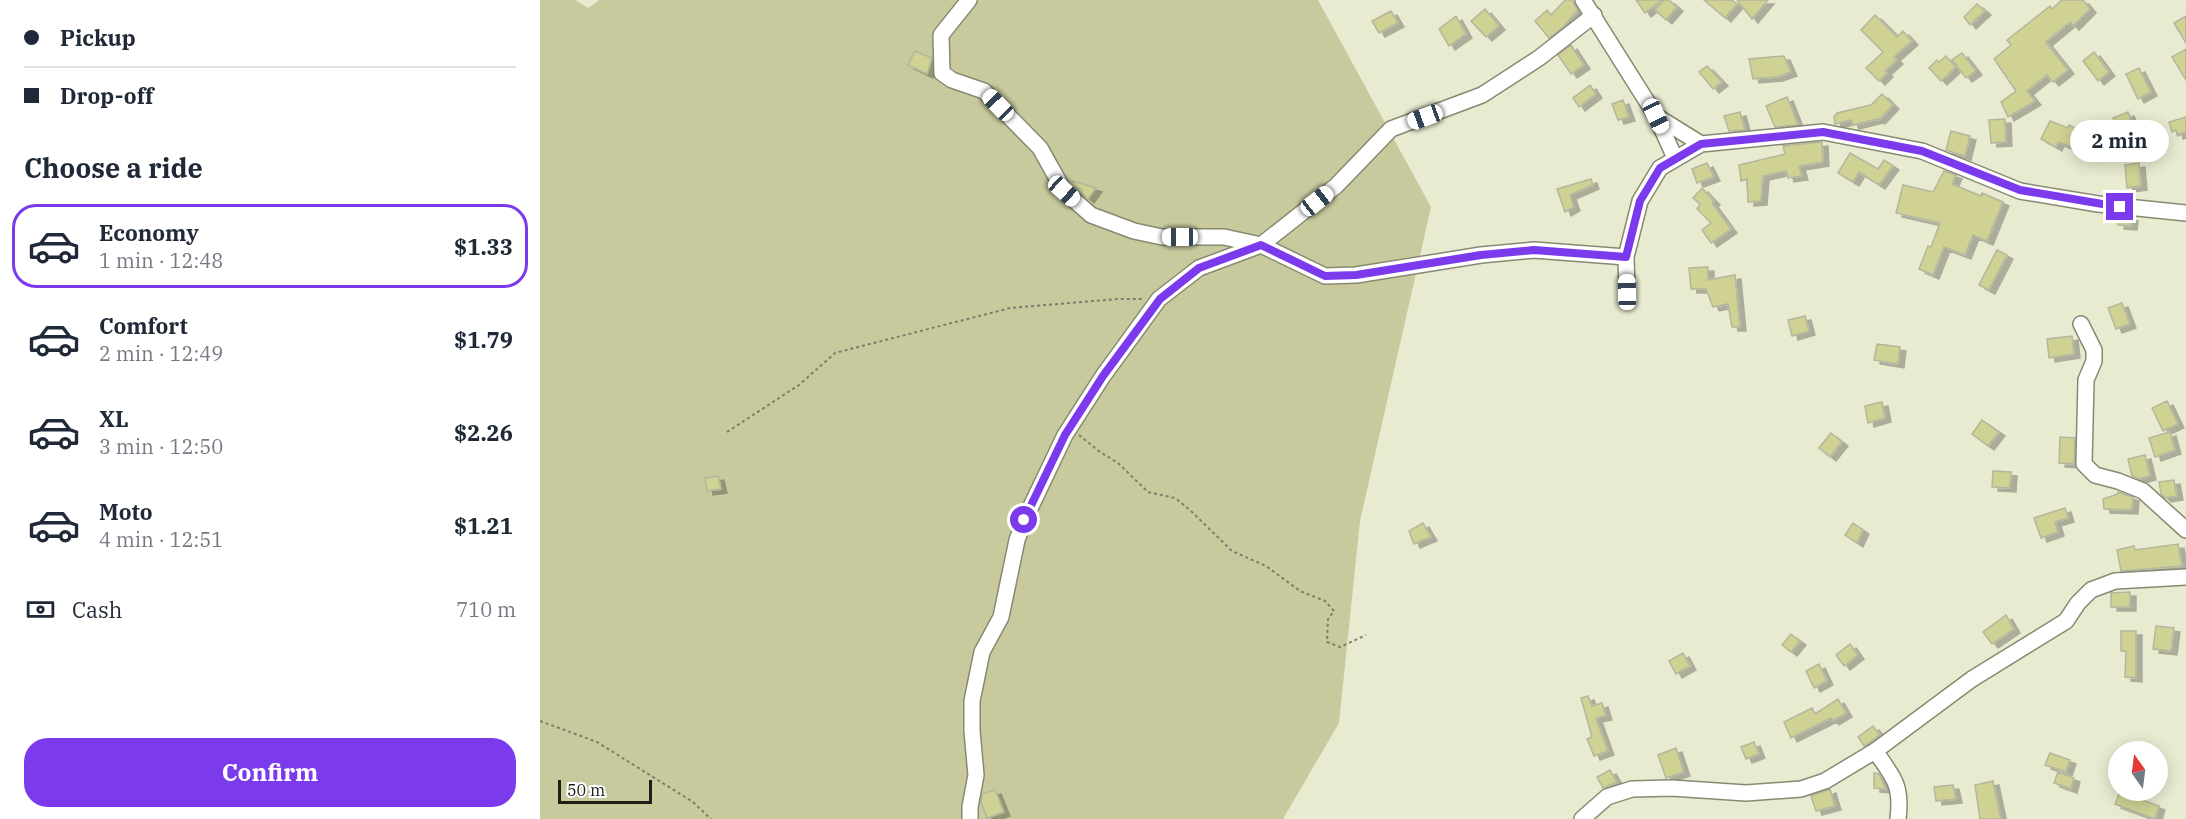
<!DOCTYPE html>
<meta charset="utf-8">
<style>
:root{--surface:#fff;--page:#f6f6f7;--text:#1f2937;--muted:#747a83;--line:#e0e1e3;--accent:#7c3aed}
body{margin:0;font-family:"IBM Plex Serif",serif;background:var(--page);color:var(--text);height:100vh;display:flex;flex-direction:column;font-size:22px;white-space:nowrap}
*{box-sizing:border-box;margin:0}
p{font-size:20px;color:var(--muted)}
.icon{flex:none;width:33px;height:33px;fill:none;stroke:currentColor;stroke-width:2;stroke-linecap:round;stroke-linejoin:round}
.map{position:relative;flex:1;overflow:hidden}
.sheet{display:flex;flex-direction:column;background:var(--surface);width:540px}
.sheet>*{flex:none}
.guide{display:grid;align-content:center;height:132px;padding:0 24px;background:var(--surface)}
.needle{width:39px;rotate:346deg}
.controls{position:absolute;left:1568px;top:741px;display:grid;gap:12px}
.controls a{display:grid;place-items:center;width:60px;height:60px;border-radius:50%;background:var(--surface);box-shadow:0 3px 15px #0003;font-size:30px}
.scale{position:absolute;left:18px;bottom:15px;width:94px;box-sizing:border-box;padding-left:6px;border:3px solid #1e1f15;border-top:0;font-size:16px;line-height:21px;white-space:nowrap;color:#1e1f15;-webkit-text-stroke:4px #fff;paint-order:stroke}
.end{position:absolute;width:27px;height:27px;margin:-14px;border:8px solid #7c3aed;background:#fff;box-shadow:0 0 0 3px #fff}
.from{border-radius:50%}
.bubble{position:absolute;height:42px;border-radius:21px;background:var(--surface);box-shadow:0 3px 15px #0003;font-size:20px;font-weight:700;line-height:42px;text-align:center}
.car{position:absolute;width:18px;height:36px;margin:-18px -9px;border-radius:8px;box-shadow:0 0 4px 2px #0007;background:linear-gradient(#fff 24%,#345 0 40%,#fff 0 76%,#345 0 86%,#fff 0)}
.guide b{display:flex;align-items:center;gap:21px;height:57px;font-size:22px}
.guide b+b{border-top:2px solid var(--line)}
.guide i{width:15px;height:15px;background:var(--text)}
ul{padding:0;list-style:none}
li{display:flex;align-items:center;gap:18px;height:84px;margin:0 12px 9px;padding:0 12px;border:3px solid transparent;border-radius:24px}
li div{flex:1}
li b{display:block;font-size:22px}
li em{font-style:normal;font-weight:700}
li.active{border-color:var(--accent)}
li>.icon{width:54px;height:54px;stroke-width:1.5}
h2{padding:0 24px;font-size:27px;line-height:72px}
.pay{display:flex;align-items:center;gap:15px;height:66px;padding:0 24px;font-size:22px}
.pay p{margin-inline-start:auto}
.button{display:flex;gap:12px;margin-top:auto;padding:12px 24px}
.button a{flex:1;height:69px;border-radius:24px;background:var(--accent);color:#fff;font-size:24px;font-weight:700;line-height:69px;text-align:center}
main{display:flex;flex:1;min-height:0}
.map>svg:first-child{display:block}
</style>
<main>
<section class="sheet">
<div class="guide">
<b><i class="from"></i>Pickup</b>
<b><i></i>Drop-off</b>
</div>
<h2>Choose a ride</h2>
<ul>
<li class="active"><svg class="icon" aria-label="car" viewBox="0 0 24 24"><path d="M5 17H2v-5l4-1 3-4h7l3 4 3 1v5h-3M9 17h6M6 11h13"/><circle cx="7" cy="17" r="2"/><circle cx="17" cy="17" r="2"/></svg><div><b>Economy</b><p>1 min · 12:48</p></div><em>$1.33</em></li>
<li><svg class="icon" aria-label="car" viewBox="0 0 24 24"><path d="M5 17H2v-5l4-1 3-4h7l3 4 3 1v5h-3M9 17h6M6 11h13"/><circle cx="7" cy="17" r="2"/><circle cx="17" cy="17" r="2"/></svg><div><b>Comfort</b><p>2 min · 12:49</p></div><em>$1.79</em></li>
<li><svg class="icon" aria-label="car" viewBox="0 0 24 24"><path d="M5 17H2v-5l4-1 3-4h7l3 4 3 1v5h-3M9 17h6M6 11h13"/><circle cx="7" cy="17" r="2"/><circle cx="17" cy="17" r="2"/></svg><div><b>XL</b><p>3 min · 12:50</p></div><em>$2.26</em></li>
<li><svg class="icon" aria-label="car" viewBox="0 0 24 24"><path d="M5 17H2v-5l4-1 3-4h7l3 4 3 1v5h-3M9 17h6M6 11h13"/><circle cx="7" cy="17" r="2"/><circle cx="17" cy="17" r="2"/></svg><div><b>Moto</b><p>4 min · 12:51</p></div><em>$1.21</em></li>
</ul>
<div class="pay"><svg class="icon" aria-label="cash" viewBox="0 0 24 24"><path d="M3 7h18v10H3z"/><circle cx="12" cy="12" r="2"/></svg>Cash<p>710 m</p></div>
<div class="button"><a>Confirm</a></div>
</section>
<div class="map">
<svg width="1646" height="819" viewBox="0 0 1646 819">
<defs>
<filter id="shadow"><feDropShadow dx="6" dy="4" stdDeviation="0" flood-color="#0004"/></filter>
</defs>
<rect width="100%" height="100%" fill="#e9ebd1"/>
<path fill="#c8ca9e" d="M0,0H35L48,8L59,0H778L891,207L820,521L799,723L743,819H0Z"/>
<path fill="#cfd293" stroke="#b4b69d" stroke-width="1.5" filter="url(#shadow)" d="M1025,0H1032L1038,10L1022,28L1009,38L995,21L1007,10L1011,15Z
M1096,0H1122L1105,13Z
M1124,0H1129L1137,7L1126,20L1115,10Z
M1164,0H1192L1197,4L1185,18Z
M1197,0H1228L1212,19Z
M1522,0H1543L1550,9L1533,26L1530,22L1506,42L1528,70L1513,82L1507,75L1487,91L1495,101L1468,117L1461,102L1476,91L1454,59L1471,45L1467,40L1510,6L1512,9Z
M1437,4L1445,11L1430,25L1424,17Z
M945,9L959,26L946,37L931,21Z
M851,11L858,23L839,33L832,21Z
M1335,15L1357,37L1363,31L1372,41L1354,57L1357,60L1345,71L1347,73L1339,81L1326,68L1343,52L1321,30Z
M916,16L926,34L909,46L899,29Z
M1646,16V43L1634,23Z
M1031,45L1044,65L1031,74L1018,55Z
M1646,49V80L1632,57Z
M375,51L392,58L387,74L368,65Z
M1554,52L1569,72L1558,81L1543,61Z
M1422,53L1436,71L1426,78L1412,60Z
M1244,56L1251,72L1237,77L1213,79L1209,59Z
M1406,56L1416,67L1401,81L1389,68L1397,60L1399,62Z
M1167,66L1182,82L1173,89L1159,72Z
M1599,68L1611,92L1598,99L1586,74Z
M1050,85L1056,94L1039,107L1033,98Z
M1342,94L1353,105L1339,120L1337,119L1313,125L1311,120L1295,124L1294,117L1297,113L1331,105Z
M1247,97L1258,125L1235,127L1226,106Z
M1083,100L1089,117L1078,120L1072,104Z
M1200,112L1205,130L1189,131L1184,116Z
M1588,112L1595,129L1579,135L1573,118Z
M1646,117V132L1637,135L1636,130L1632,132L1629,122Z
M1465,119L1466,142L1451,143L1449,120Z
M1510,121L1528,128L1529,125L1545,133L1537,149L1518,142L1516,147L1501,139Z
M1411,131L1430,136L1425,156L1406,150Z
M1282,142L1283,162L1259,166L1262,176L1248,178L1246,171L1223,176L1221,201L1208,202L1207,179L1201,181L1199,165L1245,154L1243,146Z
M1310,153L1338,169L1344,160L1353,166L1339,185L1319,172L1313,182L1298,173Z
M1167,163L1174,177L1157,183L1152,169Z
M1599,163L1601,186L1587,188L1585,165Z
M1404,171L1416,175L1412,184L1441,196L1442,193L1463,202L1447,241L1433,235L1425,255L1404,247L1393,275L1379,269L1388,246L1391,247L1400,223L1356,213L1363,185L1393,192Z
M1051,179L1053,185L1030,195L1034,207L1025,212L1017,189Z
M532,181L556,188L548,199L532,185Z
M1162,188L1174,201L1172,203L1191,229L1171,243L1162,230L1171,223L1157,209L1160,204L1153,198Z
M1578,216L1592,217L1591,226L1578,225Z
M1457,250L1467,255L1449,290L1439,285Z
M1168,267V280L1195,275L1200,327H1192L1188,304L1173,307L1166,289H1151L1149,268Z
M1582,303L1590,324L1576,329L1568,308Z
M1265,316L1269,331L1252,336L1248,320Z
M1532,336L1534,354L1509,358L1507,339Z
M1337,344L1360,347L1358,364L1334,360Z
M1627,401L1638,424L1623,431L1612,408Z
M1342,402L1345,418L1328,423L1325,406Z
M1442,420L1459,432L1448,446L1432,434Z
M1630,432L1635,450L1615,457L1609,438Z
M1291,433L1302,442L1290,457L1279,448Z
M1520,437L1535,438L1534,464L1519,463Z
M1605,455L1610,476L1599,479L1592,476L1588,459Z
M1453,471L1471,472L1470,488L1452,487Z
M178,476L181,489L167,491L165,478Z
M1634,480L1637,496L1625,498L1621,494L1619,482Z
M1578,492L1593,497L1592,510L1564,509L1563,499L1578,494Z
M1525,508L1528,518L1515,522L1518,532L1501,538L1494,518Z
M883,523L891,537L874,544L869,531Z
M1313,523L1323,530L1317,543L1305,535Z
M1638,544L1642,566L1581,571L1577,550L1594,546L1595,550Z
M1590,592V607H1571V593Z
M1466,615L1474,629L1452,644L1443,632Z
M1616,626L1634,628L1631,651L1613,649Z
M1581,631H1596V678L1585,677L1586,651H1581Z
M1251,634L1260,641L1251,652L1242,645Z
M1310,644L1318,655L1304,666L1296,655Z
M1143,653L1150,666L1136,674L1129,661Z
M1279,664L1287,681L1274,688L1266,671Z
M1048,696L1052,706L1062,703L1066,716L1056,718L1068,751L1054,756L1047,739L1052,737L1041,698Z
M1298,699L1306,713L1293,721L1291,718L1251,738L1244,722L1272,708L1275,714Z
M1333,726L1340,735L1324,746L1318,737Z
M1214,742L1219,754L1206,759L1201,747Z
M1136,748L1144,772L1126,778L1118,755Z
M1510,753L1530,760L1526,772L1505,765Z
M1070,770L1077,782L1063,788L1057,777Z
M1518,772L1534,778L1531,789L1514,783Z
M1334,773L1339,774L1346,789L1334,788Z
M1453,781L1461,819H1440L1435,785Z
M1413,785L1416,799L1396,801L1394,787Z
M1290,789L1295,806L1276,811L1271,796Z
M455,790L464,812L447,818L441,802L442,794Z
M1580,792L1619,806L1615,819L1575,804Z"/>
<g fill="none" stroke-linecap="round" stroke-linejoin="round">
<g stroke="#878971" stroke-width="18">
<path id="street" d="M429,0L401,35L402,73L412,80L444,91L500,148L524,191L551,215L594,231L622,237H684L721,245L785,276L816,275L941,255L994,250L1086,257
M1043,0L1116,116L1135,158
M1116,116L1161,144
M1087,292L1086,257L1100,201L1120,168L1161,144L1283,132L1382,151L1480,191L1558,204L1646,213
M1541,324L1554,350V361L1546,380L1544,464L1555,475L1578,481L1603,491L1646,530
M1335,751C1354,778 1362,785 1358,819
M430,819V807L436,775L432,731V701L442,652L461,617L477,540L484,521L525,435L563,376L619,299L659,268L721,245L796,186L851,129L942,95L999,58L1054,15
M1042,819L1067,797L1092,789L1132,788L1206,793L1261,789L1285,781L1335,751L1432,679L1526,621L1538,603L1551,590L1575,581L1646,577"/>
</g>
<path stroke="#7c7d6c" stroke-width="2" stroke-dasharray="3 3" stroke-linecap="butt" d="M187,432L259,385L295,353L470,308L578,299H602
M539,435L560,452L578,463L608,492L635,498L650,510L692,551L726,566L760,591L785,601L794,611L788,619L787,642L800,647L826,635
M0,721L57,742L153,802L171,819"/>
<use href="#street" stroke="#fff" stroke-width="15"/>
</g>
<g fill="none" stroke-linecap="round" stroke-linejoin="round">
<path stroke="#7c3aed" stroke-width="8" d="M484,520L525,435L563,376L620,299L659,268L721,245L785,276L816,275L941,255L994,250L1086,257L1100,201L1120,168L1161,144L1283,132L1382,151L1480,190L1580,207"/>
</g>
</svg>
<div class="controls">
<a><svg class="needle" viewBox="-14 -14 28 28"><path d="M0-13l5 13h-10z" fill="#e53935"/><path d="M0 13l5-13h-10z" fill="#747a83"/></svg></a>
</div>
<div class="scale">50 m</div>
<i class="end from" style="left:484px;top:520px"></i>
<i class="end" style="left:1580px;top:207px"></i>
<div class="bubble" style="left:1530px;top:120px;width:99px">2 min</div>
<i class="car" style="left:458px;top:105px;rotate:316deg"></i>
<i class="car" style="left:1116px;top:116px;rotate:155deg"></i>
<i class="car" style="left:885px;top:117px;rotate:250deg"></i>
<i class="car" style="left:524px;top:191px;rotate:132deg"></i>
<i class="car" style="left:777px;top:201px;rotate:52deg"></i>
<i class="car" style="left:640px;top:237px;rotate:270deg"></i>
<i class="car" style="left:1087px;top:292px;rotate:359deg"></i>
</div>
</main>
